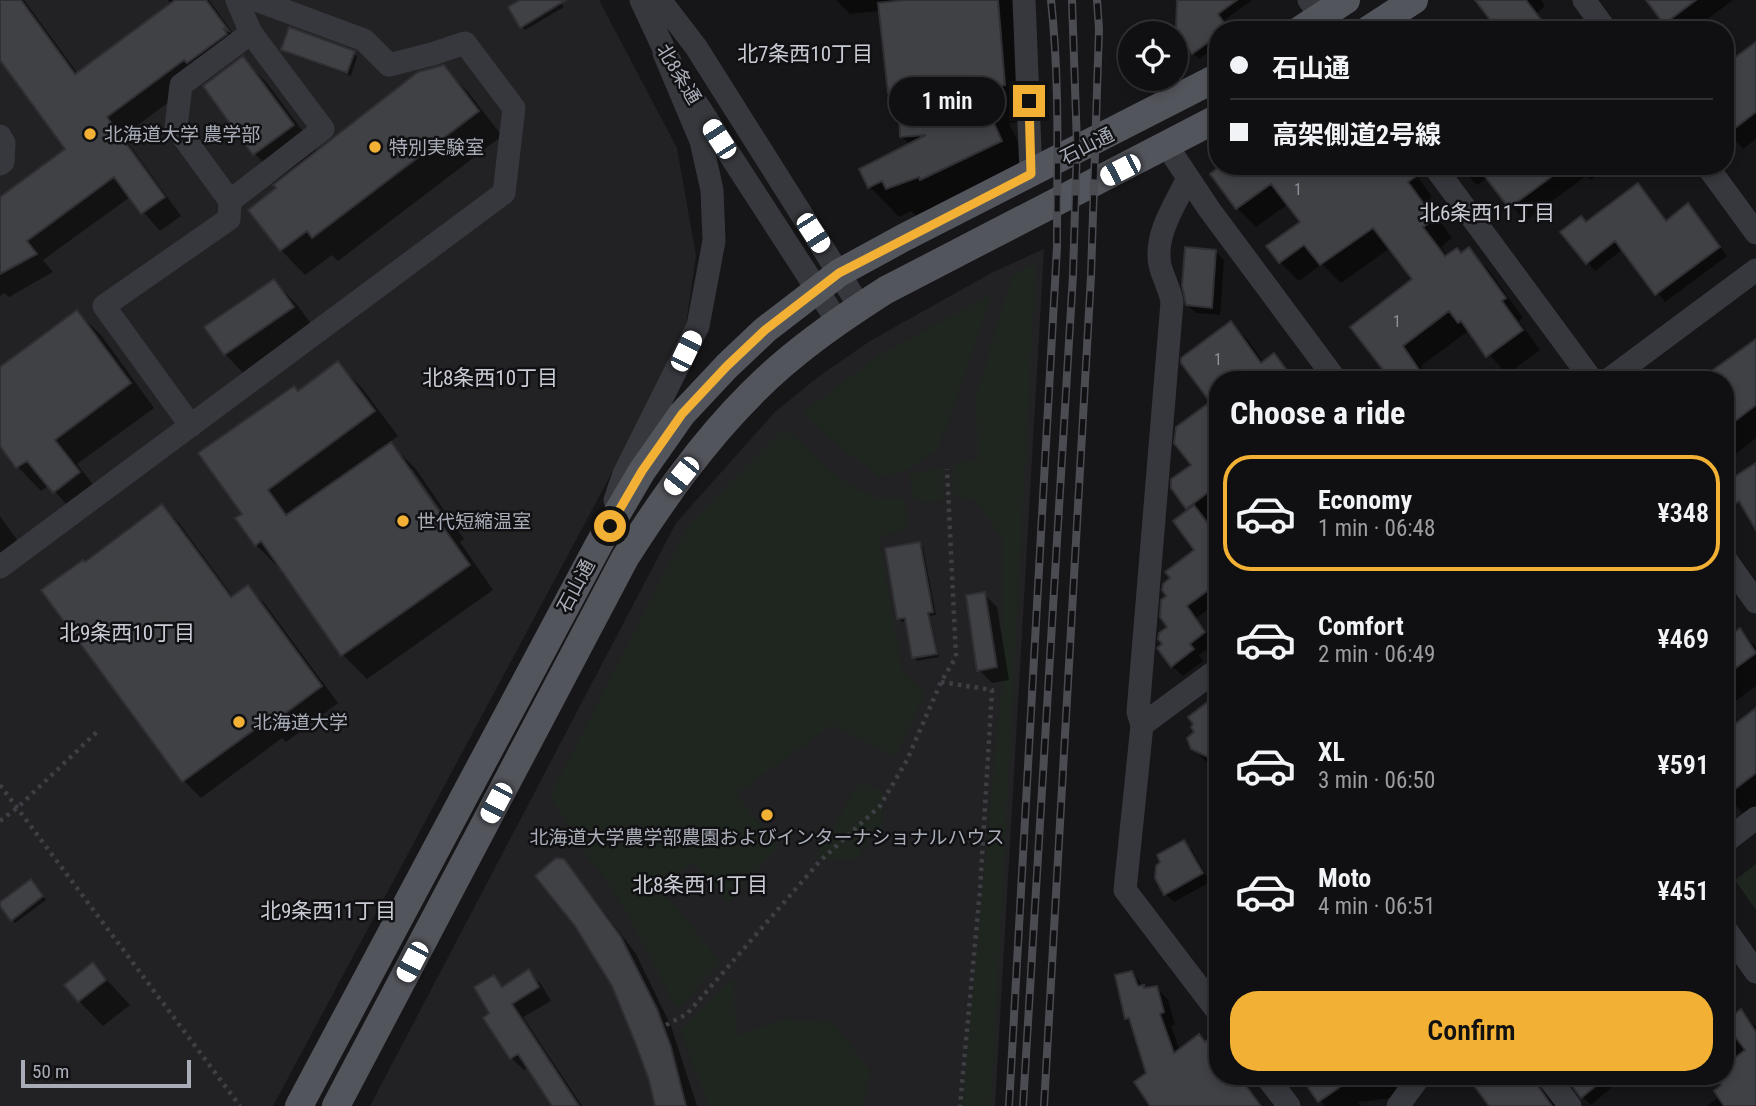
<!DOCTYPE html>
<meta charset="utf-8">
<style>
:root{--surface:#101012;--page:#19191b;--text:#f1f3f6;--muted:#9c9d9f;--line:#303032;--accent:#f2b134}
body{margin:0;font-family:"Roboto Condensed","Noto Sans JP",sans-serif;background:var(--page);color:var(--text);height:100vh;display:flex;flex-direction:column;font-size:26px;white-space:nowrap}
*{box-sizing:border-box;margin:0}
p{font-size:23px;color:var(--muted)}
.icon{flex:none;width:38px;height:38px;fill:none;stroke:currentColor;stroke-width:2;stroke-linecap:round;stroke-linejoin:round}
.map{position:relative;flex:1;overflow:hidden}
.panel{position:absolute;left:1209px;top:371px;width:525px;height:714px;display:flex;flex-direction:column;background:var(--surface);border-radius:28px;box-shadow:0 4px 10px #0003,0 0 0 2px var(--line)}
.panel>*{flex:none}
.guide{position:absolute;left:1209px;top:21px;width:525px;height:154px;border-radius:28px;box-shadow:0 4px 10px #0003,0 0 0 2px var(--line);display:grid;align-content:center;height:154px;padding:0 21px;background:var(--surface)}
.tools{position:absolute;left:1118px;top:21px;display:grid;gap:14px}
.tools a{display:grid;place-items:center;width:70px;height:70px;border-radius:50%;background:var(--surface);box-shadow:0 4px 10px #0003,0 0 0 2px var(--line);font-size:35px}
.scale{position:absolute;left:21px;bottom:18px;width:170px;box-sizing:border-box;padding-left:7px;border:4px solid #a8adb8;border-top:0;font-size:19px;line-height:24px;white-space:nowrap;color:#a8adb8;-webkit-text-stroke:5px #111113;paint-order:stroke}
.end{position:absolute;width:32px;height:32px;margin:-16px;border:9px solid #f2b134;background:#111;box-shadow:0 0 0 4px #111}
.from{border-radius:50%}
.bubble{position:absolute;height:49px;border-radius:24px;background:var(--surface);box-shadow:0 4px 10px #0003,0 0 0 2px var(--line);font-size:23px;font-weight:600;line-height:49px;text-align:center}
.car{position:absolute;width:21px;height:42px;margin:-21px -10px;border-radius:9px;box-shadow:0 0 5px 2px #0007;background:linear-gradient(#fff 24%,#345 0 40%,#fff 0 76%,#345 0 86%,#fff 0)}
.guide b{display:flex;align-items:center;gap:24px;height:66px;font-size:26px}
.guide b+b{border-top:2px solid var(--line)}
.guide i{width:18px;height:18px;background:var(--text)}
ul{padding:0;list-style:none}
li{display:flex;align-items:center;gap:21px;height:116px;margin:0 14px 10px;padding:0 7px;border:4px solid transparent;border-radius:28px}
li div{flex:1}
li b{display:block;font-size:26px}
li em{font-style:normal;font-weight:600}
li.current{border-color:var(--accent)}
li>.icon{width:63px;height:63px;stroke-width:1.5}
h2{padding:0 21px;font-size:32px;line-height:84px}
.cta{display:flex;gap:14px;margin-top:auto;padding:14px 21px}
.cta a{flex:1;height:80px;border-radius:28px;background:var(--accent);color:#111;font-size:28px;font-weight:600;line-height:80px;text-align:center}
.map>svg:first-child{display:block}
</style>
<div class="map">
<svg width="1756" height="1106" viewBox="0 0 1756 1106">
<rect width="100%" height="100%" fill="#161618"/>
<path fill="#222225" d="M0,0H599L677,148L696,256L684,338L273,1106H0Z
M1044,249L995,1106H370L676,523L775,412L818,377L870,341L993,272Z"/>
<path fill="#1e261f" d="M1036,261L991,1106H962L1003,671V540L976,501L953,496V465L978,459L976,397L1012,276Z
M992,294L938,450L904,472L879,476L843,450L802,413L878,356Z
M784,428L836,476L872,497L904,499L908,527L879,537L902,670L925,693L896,757L832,725L736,794L779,847L728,902L693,863L662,890L721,962L677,1009L617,895L586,854L550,797L689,524Z
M943,467V500L925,504L912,495L910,474Z
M860,782L883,791L882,834L869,838L857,859H814Z
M1756,864V910L1735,880Z
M734,977L736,1036L783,1019L832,1022L870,1070L863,1106H708L681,1030Z"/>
<path fill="#0007" fill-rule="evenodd" d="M0,0H24L78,74L171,5L168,0H209L243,47L123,136L181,216L160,231L130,197L43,260L53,272L9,297L4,293L0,296V199L68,149L0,57Z
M523,0H559L564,7L525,30L522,26Z
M836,0H1024L1020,122L1009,123L1031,170L917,217L911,211L899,217L870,187L861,170L910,145L901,136L900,103L890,93L880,11L850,14Z
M1179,0H1252L1223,21L1229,30H1218V45L1199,59L1193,53Z
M1477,0H1541L1545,6L1537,13L1550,30H1502Z
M1653,0H1733L1693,30H1672L1665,23Z
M1756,44V139L1743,149L1726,130V71L1743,58Z
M283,49L354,53L357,57L351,76L287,53Z
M243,59L267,83L318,152L443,67L468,92L502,136L338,261L332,255L305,275L281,250L251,210L278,189L299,167L297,165L279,178L255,154Z
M1223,166H1410L1432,197L1426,202L1452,238L1441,247L1448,257L1461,255L1469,250L1488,269L1523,318L1519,321L1540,350L1507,374L1468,331L1421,366L1430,380H1393L1414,280L1390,248L1341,283L1322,264L1299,281L1280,262L1269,246L1302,222L1288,204L1256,227L1237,208L1212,174Z
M1459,166H1609L1591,180L1586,176L1525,221L1488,178L1477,185Z
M1638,186L1667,222L1688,205L1727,256L1665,302L1623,249L1595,271L1563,233L1586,224Z
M1216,252L1224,260L1220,315L1196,313L1187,305Z
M274,281L298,306L317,332L249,379L225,354Z
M77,312L101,335L154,408L77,464L102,496L77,516L49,485L41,491L18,467L0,443V369Z
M1231,323L1248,340L1264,363L1274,356L1297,380H1218V516L1208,523L1218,536V602L1196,618L1215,643L1199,655L1203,661L1183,676L1172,666L1165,645L1169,627V597L1197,550L1190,510L1187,508L1193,465L1212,403Z
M1756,349V438L1726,462V380Z
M338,364L362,388L398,436L389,443L415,468L464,539L460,542L493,590L367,679L343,655L282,568L280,569L256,545L244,515L298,393ZM408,469H412L448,520L445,522Z
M162,506L179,523L234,598L248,587L265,604L338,703L286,742L282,738L201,798L184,781L44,591L85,564Z
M0,516L25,551L0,569Z
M920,544L923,547L936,615L930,616L939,657L917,661L914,657L907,621L902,622L898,618Z
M984,594L997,607L1009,680L992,683L979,670Z
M1726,625L1733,635L1740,630L1756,647V686L1726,708Z
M1218,696V788L1208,778L1212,768L1193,748L1196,732Z
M1756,710V826L1726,796V733Z
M1184,842L1192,850L1210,882L1174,902L1165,894L1157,878L1158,857Z
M563,861L578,877L636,954L671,1026L697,1106H657L651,1080Z
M34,885L46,900L15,923L12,919Z
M93,965L130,1005L103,1026L79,1001Z
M528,972L541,984L551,1001L523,1017L582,1106H552L528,1067L524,1070L511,1058L492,1014L494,977L504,987Z
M1132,973L1145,988L1156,987L1168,1000L1175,1025L1171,1026L1180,1051L1206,1043L1218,1048V1076H1240L1263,1106H1153L1148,1074L1132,1023L1127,1018Z
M1741,1011L1756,1027V1106H1707L1720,1096L1724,1086L1726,1023Z
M1302,1076H1416L1403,1097L1358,1102L1361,1106H1325Z
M1470,1076H1535L1556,1106H1491Z
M1603,1076L1611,1088L1591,1105L1583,1097Z"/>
<path fill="#404145" stroke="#303034" stroke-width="2" d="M0,0H21L75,74L175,0H206L229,31L224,29L227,34L187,63L184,60L107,117L165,197L141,214L114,177L27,241L37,254L0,274V197L65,149L0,60Z
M520,0H566L520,28L508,7Z
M904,0H998L1005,85L991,88V93L981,94L1002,141L920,180L919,177L886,189L882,181L868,188L859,169L926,135L900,137L898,93H888L878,3Z
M1177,0H1237L1218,14L1227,27L1218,30V35L1192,54L1177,34L1179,32L1176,28Z
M1475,0H1526L1549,30H1502L1494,19L1491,21Z
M1646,0H1696L1664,24Z
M289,27L355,51L347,73L281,50Z
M1756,42V112L1726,135V64Z
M243,56L294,125L253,155L203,86Z
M444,65L479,111L312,238L307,231L280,251L248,210L276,188L273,185L418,72Z
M1220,166H1407L1415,177L1408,182L1435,219L1423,227L1445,256L1457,248L1461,253L1469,247L1506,298L1502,301L1523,330L1486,357L1461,321L1458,323L1449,311L1403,346L1426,380H1391L1350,327L1412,279L1373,228L1320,265L1304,245L1279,263L1266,246L1300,222L1271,184L1236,209L1210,174Z
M1477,166H1566L1509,208Z
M1638,183L1666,221L1688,203L1720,247L1655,295L1615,241L1586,264L1560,232L1581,216L1586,222Z
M1185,247L1216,250L1212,308L1186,305L1182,286Z
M274,279L294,307L224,355L204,327Z
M77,310L131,383L55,440L80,472L53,493L27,461L16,468L0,446V367Z
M1231,321L1261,363L1274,353L1294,380H1218V485L1186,509L1171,488V479L1191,465L1174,443L1176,427L1210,402L1181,363V358Z
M1756,339V405L1726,428V380H1699Z
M338,361L375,411L268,490L286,515L391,442L441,514L436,517L470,565L341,656L261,541L255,546L235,518L242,514L198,453L294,386L298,391Z
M1756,463V530L1739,501L1736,503L1726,482Z
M162,504L231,597L248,585L322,686L268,726L265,722L182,782L41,590L83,560L85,562Z
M1194,505L1218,537V583L1187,606L1205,632L1190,644L1194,649L1171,667L1157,648L1162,644L1158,639L1159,633L1167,627L1160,617L1161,600L1166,596L1162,590L1163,584L1170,578L1165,572L1194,550L1173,521Z
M920,542L933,612L928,613L937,654L912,658L905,618L897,619L885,548Z
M985,592L997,667L977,671L966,595Z
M1740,628L1756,653L1726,675V639Z
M1218,694V762L1191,749L1187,738L1194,732L1191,727L1193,724L1188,717Z
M1756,708V773L1726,796V731Z
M1184,840L1203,873L1164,895L1155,878L1156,866L1160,862L1157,855Z
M556,858L564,859L621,937L657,1009L671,1047L686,1106H655L649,1080L635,1042L612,986L575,926L535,876Z
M31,879L43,896L11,921L0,906V902Z
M93,962L106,980L78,1002L64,985Z
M529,969L539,987L512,1004L579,1106H552L518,1054L510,1059L483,1018L489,1013L474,987L494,975L502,987Z
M1132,971L1138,986L1144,985V988L1157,986L1164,1012L1160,1014L1174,1053L1199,1034L1205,1042L1218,1032V1076H1239L1261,1106H1150L1134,1082L1146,1073L1129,1018L1125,1019L1115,975Z
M1741,1009L1756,1032V1106H1724L1714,1091L1721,1085L1715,1076H1726V1065L1745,1050L1726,1024V1021Z
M1300,1076H1356L1318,1102Z
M1467,1076H1531L1552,1106H1489Z
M1571,1076H1608L1581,1098L1567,1079Z"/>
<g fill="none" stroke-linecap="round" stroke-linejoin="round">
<path stroke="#3d3f44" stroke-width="4.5" stroke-dasharray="3.5 5" stroke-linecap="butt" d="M941,682L992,690L980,890L960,1106
M0,785L240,1106
M0,821L17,808L99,730
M666,1025L687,1014L820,861L880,806L907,760L941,682L956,657L947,469"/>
<path stroke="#37383d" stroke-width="23" d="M641,0L671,64
M660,0L696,47L860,307
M1024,0L1031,174
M1309,0L1333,30
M1584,0L1606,30
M697,104L838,322
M0,136L4,143L3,162L0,164
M1167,146L1209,209L1336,380
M1434,166L1592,380
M1707,166L1756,233
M1188,178C1175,205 1154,234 1160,265C1163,278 1170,289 1172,302L1138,712L1142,725L1125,890L1218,1012
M230,201L176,127L181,85L251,33L237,0
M1608,380L1756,270
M191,426L104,306L229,219L230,201L323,129L251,33
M615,500L624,474L698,326L714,241L712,190L701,141L664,53
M1726,560L1756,602
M0,567L504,193L514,108L465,43L432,54L389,65L364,40L256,0
M1142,725L1218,669
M1726,841L1756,818
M1726,930L1756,972
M1266,1076L1289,1106
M1547,1076L1570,1106
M1398,1106L1420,1076"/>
<path stroke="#53555c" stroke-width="28" d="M1300,30L1346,0
M1368,30L1414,0
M299,1106L599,544L642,471L682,414L727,366L765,330L817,290L839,273L903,238L1218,77
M336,1106L625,558C662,500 702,443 751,394C791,353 839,320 886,290L1218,118"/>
<g stroke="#4a4c52" stroke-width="8">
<path id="rail" d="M1009,1106L1057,247C1057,165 1060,82 1051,0
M1023,1106L1073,275L1077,145L1072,0
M1044,1106L1091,276L1099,29L1097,0"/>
</g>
<use href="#rail" stroke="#111113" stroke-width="5" stroke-dasharray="16" stroke-linecap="butt"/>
</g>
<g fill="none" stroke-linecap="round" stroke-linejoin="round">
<path stroke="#f2b134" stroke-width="9" d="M610,526L642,471L682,414L727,366L765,330L839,273L1031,174L1029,101"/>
</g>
<g fill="#f2b134" stroke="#111113" stroke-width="2.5">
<circle cx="90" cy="134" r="7"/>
<circle cx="375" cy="147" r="7"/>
<circle cx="403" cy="521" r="7"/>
<circle cx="239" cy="722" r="7"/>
<circle cx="767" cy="815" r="7"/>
</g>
<g text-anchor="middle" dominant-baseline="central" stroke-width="5" stroke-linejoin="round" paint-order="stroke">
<g font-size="16" fill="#8e929b">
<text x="1298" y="189">1</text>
<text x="1397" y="321">1</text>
<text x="1218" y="359">1</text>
</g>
<g font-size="19" fill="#a8adb8" stroke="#111113">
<text transform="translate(679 74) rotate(59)">北8条通</text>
<text transform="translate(1087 146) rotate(-27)">石山通</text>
<text transform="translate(576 586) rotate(-62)">石山通</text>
</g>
<g font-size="19" fill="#a8adb8" stroke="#111113" text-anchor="start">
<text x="104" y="134">北海道大学 農学部</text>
<text x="389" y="147">特別実験室</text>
<text x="417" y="521">世代短縮温室</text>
<text x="253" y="722">北海道大学</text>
<text x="767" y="837" text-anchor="middle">北海道大学農学部農園およびインターナショナルハウス</text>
</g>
<g font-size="21" fill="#c9ccd4" stroke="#111113">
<text x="805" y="54">北7条西10丁目</text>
<text x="1487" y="213">北6条西11丁目</text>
<text x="490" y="378">北8条西10丁目</text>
<text x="127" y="633">北9条西10丁目</text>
<text x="700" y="885">北8条西11丁目</text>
<text x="328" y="911">北9条西11丁目</text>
</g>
</g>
</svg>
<div class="tools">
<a><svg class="icon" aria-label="locate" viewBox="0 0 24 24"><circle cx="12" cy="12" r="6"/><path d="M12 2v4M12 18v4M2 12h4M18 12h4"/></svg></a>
</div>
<div class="scale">50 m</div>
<i class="end from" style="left:610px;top:526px"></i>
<i class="end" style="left:1029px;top:101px"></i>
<div class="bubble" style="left:889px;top:77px;width:116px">1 min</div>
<i class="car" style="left:719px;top:139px;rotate:327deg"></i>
<i class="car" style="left:1120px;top:170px;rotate:243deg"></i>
<i class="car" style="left:813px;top:233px;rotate:147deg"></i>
<i class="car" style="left:686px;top:351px;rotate:26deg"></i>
<i class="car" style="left:681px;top:476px;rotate:219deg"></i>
<i class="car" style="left:496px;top:803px;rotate:208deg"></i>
<i class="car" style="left:412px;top:962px;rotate:208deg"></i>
<div class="guide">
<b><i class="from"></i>石山通</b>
<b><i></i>高架側道2号線</b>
</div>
<section class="panel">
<h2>Choose a ride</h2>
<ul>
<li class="current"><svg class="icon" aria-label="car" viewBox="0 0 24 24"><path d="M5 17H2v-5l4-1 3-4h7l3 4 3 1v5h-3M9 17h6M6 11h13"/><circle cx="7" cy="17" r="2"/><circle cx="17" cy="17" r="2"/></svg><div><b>Economy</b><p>1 min · 06:48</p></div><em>¥348</em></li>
<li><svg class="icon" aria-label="car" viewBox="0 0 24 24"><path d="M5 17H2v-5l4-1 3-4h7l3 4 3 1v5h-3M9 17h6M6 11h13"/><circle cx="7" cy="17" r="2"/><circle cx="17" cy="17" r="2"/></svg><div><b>Comfort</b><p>2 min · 06:49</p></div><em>¥469</em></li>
<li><svg class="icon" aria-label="car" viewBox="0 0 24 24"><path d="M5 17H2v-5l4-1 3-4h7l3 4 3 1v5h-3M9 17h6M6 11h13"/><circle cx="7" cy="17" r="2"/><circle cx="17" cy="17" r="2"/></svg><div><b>XL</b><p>3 min · 06:50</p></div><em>¥591</em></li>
<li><svg class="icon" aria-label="car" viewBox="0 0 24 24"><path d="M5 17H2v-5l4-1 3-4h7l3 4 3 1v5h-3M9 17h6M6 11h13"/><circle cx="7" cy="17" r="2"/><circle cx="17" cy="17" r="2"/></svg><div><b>Moto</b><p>4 min · 06:51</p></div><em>¥451</em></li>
</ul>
<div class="cta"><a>Confirm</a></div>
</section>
</div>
